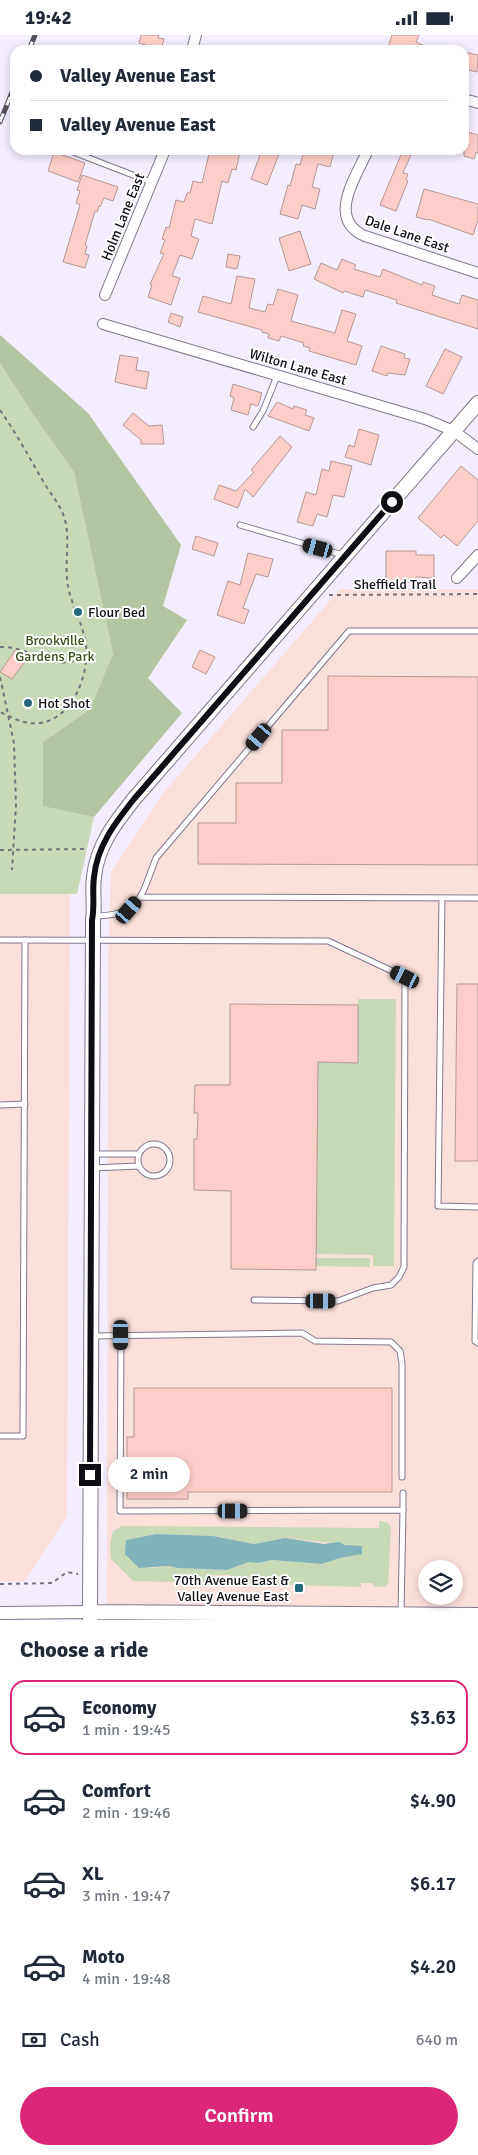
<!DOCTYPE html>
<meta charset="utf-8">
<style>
:root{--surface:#fff;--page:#f6f6f7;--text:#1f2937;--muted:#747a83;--line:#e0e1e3;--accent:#db2777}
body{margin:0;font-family:Signika,sans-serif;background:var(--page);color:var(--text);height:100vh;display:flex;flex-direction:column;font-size:19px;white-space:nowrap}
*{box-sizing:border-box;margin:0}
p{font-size:16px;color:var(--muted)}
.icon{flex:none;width:28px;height:28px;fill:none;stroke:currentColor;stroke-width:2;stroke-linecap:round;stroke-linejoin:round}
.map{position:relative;height:1585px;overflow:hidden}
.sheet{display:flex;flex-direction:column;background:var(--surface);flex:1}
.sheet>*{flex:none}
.top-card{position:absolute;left:10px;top:10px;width:459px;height:110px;border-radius:15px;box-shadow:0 2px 8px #0003;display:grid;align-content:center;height:110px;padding:0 20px;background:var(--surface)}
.controls{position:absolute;left:418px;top:1525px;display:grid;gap:10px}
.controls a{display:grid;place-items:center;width:45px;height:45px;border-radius:50%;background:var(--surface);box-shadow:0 2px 8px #0003;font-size:25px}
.end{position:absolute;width:22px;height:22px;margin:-11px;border:6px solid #100d15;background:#fff;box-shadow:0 0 0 2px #fff}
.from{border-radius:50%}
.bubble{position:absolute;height:35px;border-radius:18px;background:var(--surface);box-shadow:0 2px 8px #0003;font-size:16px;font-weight:600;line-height:35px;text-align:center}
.car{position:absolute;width:15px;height:30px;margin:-15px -8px;border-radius:6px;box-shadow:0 0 4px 1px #0007;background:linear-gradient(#222 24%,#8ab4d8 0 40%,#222 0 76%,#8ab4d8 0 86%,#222 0)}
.top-card b{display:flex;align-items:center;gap:18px;height:48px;font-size:19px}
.top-card b+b{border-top:1px solid var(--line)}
.top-card i{width:12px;height:12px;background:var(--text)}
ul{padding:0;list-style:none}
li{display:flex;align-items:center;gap:15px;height:75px;margin:0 10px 8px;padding:0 10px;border:2px solid transparent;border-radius:15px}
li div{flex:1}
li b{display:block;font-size:19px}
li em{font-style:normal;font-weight:600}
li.current{border-color:var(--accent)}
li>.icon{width:45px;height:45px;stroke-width:1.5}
h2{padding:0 20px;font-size:22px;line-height:60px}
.pay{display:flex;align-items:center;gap:12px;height:55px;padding:0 20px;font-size:19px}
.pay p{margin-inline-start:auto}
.action{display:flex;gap:10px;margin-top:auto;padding:10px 20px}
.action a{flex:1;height:58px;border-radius:30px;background:var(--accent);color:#fff;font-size:20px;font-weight:600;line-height:58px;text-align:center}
.status{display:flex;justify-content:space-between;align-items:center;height:35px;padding:0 25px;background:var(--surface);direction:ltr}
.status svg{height:14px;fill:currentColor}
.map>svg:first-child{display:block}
</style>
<div class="status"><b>19:42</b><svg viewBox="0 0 49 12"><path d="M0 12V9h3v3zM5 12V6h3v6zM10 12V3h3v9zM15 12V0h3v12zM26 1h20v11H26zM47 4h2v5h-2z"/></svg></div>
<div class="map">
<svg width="478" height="1585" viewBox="0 0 478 1585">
<rect width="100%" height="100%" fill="#f3edfe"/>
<path fill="#fae0da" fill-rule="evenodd" d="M340,554H478V1585H107L108,934L111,837L164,757ZM426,1534H454V1561H426Z
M0,859H70L67,1481L25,1546H0Z"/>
<path fill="#c8d9b7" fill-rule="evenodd" d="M0,328L32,378L74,437L113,619L90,674L43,707V770L94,782L77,859H0Z
M358,964H396L394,1231H373V1220L316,1219L317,1027L358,1028Z
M316,1223H370V1232L316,1231Z
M379,1486L387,1487L391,1492L388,1549L385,1552L373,1551V1548H361V1552L230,1548V1540H206V1548L133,1546L111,1524L110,1509L113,1496L122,1491L379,1493ZM156,1499L213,1501L254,1509L285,1503L349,1510L359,1519L340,1523L322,1529L272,1525L258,1528L249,1527L227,1535L177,1533L169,1531L150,1533L126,1505Z"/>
<path fill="#b3c5a1" d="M0,300L88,378L181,510L163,571L187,585L148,643L182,678L94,782L43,771V707L90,674L113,619L74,437L32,378L0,328Z"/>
<path fill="#81b3bb" d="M156,1499L213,1501L254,1509L285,1503L324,1509L339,1507L345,1510L362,1511V1519L340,1523L322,1529L272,1525L258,1528L249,1527L227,1535L177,1533L169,1531L139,1533L125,1519L126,1505Z"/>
<path fill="#fdcec9" stroke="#b79895" d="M141,0H159L158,3L164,4L161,15L139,8Z
M392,0H419L416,7L434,15H387Z
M464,17L478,20L477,37L464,34Z
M464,96L478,100V118L476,117L474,124L464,121Z
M210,115L240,117L236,135L232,134L228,148L222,146L212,189L195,184L191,201L199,204L192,224L180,220L172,241L180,243L171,270L148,262L152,250L150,249L164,219L160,218L165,205L162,204L166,192L169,193L176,165L184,167L187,158H190L193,146L202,148Z
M262,115L279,119L267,150L251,144Z
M304,115L334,117L330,132L318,129L312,152L320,154L315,174L302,170L298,184L280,179L288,150L290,151L296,129L300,130Z
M403,115H413L403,138L408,139L406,145L408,146L396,176L380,170Z
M54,117L85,128L78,147L48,136Z
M82,140L118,152L113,166L104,163L100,172L99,171L97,177L95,176L85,210L87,211L85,219L89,220L85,233L63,227L80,170L76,168L80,156L77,155Z
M424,154L478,169V185L473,200L428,184V185L416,182Z
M300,196L311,229L289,236L279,203Z
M228,219L240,221L237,234L226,232Z
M342,224L356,230L354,234L380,242L383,234L422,250L423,247L435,251L432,260L459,269L462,260L478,265V294L396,268L397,265L365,255L363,262L344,256L343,258L314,244L321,228L337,235Z
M237,241L255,244L249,273L265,277L268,269L273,270L278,254L298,260L291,286L335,298L342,275L356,279L347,306L362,311L356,330L309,316L310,313L303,311L304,308L281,301L279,306L268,303L269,299L262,297V295L198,277L203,261L231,269Z
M171,278L183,282L180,292L168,287Z
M381,311L405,319L404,323L410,324L405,340L388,338L387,341L372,336Z
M445,314L462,322L443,359L426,351Z
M120,320L138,323L136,335L149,337L146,354L115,347Z
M233,349L262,358L258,371L251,369L248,380L231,375L234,363L230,361Z
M277,367L293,374L294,371L307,375L305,380L314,383L309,396L268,381Z
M133,378L149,391L162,390L164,409H141V405L123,390Z
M359,394L379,400L371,430L345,422L349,410L354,412Z
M280,401L292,412L253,462L245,454L238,473L214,464L219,450L236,456L254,437L251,435Z
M331,426L352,431L344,462L333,460L327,482L317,479L313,491L297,487L306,457L316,460L322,434L329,436Z
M461,431L478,445V486L457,511L444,500L441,503L418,483Z
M196,501L218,508L214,521L192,514Z
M386,516H416V520H434V543L416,542V547H386Z
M248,518L273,524L268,542L256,539L243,573L249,575L244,589L217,580L228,546L240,550Z
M16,614L27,624L12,644L0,637Z
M200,615L215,622L206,639L192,632Z
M328,641L478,642V830L198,829V788H236V748H282V695H328Z
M457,949H478V1126H455Z
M230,969L358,970V1028L318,1027L316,1235L231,1234V1156L194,1155V1104H197L198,1078H194L195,1050H230Z
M134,1353H392V1457H188V1464H127V1402H134Z"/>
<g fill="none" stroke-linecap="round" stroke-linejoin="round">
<g stroke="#80778f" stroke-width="7">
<path id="service" d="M68,115L151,147
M253,392L263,376L277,341
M240,490L343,520
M140,862L478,863
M442,863L438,1171L478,1172
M94,881C141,881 141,861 156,823L349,596H478
M0,905L328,906L405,942L404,1232L399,1242L391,1250L373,1253L338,1266L254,1265
M0,1070L25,1069
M138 1125a16 16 0 1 1 32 0a16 16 0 1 1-32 0Z
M92,1119H139
M92,1133L139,1131
M478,1226L476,1228L475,1306L478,1308
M121,1300L120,1476L403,1475L401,1579
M92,1301L302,1298L315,1306L391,1307L400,1316L402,1328V1442
M0,1401H23L25,905
M403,1475V1458"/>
</g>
<g stroke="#80778f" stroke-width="12">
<path id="minor" d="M192,15L196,0
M464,64L478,68
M368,115C356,142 326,184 365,201L478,238
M105,260L165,115
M103,289L425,384L454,396L478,414
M457,543L478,520"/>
</g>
<g stroke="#80778f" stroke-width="14">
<path id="tertiary" d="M0,1578L90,1577"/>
</g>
<g stroke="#80778f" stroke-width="16">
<path id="secondary" d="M90,1577L478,1580
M90,1585L93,885C95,871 92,856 94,842C97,811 115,788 134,764L478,368"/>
</g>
<path stroke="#77737f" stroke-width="2" stroke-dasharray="4 4" stroke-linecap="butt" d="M0,375C16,398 29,422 43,446C50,458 58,467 63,479C71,499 65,523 67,544C69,567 83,587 86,610C89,639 74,683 40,688C25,690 13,683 0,677
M329,560L478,559
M0,612C34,611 53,640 87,621
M0,642L14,708L16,770L12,835
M0,815L87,814
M0,1549L52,1548L67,1537L78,1539"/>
<use href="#service" stroke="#fff" stroke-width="5"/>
<use href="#minor" stroke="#fff" stroke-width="10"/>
<use href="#tertiary" stroke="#fff" stroke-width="12"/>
<use href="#secondary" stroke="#fff" stroke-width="14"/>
<g stroke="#55525c" stroke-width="5">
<path id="rail" d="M29,15L35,0
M0,87L15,50"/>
</g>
<use href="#rail" stroke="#fff" stroke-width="3" stroke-dasharray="9" stroke-linecap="butt"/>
</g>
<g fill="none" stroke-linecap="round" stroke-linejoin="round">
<path stroke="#100d15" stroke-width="6" d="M90,1440L92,885C95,871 92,856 94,842C97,811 115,788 134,764L392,467"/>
</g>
<g fill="#24677a" stroke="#fff" stroke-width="2">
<circle cx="78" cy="577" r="5"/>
<circle cx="28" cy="668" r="5"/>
<rect x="294" y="1548" width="10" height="10" rx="2.5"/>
</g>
<g text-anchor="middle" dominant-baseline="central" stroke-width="4" stroke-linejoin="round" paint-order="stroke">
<g font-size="14" fill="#100d15" stroke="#fff">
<text transform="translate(123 182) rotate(-68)">Holm Lane East</text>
<text transform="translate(407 199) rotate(19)">Dale Lane East</text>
<text transform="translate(298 332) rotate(16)">Wilton Lane East</text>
<text x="395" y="549">Sheffield Trail</text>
</g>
<g font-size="14" fill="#100d15" stroke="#fff" text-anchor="start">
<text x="88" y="577">Flour Bed</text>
<text x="38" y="668">Hot Shot</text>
<text x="289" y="1545" text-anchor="end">70th Avenue East &amp;<tspan x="289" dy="16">Valley Avenue East</tspan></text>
</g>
<g font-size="14" fill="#39501a" stroke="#fff">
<text x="55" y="605">Brookville<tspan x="55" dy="16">Gardens Park</tspan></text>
</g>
</g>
</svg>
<div class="controls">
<a><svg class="icon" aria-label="layers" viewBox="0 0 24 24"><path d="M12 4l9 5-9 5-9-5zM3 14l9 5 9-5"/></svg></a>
</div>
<i class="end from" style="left:392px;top:467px"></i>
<i class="end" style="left:90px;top:1440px"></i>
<div class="bubble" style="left:108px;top:1422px;width:82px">2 min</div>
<i class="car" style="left:318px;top:513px;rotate:285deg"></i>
<i class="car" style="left:259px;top:702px;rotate:220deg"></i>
<i class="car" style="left:129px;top:875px;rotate:41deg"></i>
<i class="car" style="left:405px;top:942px;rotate:296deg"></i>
<i class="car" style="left:321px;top:1266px;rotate:90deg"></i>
<i class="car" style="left:121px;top:1300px;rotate:180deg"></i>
<i class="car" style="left:233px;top:1476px;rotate:90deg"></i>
<div class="top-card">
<b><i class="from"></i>Valley Avenue East</b>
<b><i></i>Valley Avenue East</b>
</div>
</div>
<section class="sheet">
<h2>Choose a ride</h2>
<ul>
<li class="current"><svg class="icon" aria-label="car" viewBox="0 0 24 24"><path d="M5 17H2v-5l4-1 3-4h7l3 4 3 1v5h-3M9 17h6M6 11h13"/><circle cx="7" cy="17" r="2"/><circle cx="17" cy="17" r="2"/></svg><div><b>Economy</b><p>1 min · 19:45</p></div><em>$3.63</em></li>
<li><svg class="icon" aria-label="car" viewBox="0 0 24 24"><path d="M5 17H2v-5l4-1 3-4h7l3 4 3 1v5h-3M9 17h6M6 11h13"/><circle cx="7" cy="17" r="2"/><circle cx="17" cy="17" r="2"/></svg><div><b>Comfort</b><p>2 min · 19:46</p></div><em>$4.90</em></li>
<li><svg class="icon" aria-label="car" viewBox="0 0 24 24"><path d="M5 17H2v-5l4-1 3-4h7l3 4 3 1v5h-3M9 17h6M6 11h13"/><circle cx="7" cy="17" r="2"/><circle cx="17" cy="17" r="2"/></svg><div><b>XL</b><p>3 min · 19:47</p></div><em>$6.17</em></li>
<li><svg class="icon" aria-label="car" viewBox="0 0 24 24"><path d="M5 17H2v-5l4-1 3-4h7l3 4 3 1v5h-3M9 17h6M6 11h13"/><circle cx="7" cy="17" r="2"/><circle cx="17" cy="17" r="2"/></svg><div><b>Moto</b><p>4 min · 19:48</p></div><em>$4.20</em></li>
</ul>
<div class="pay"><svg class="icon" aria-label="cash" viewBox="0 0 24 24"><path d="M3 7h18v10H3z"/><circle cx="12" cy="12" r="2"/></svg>Cash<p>640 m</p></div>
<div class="action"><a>Confirm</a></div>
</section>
